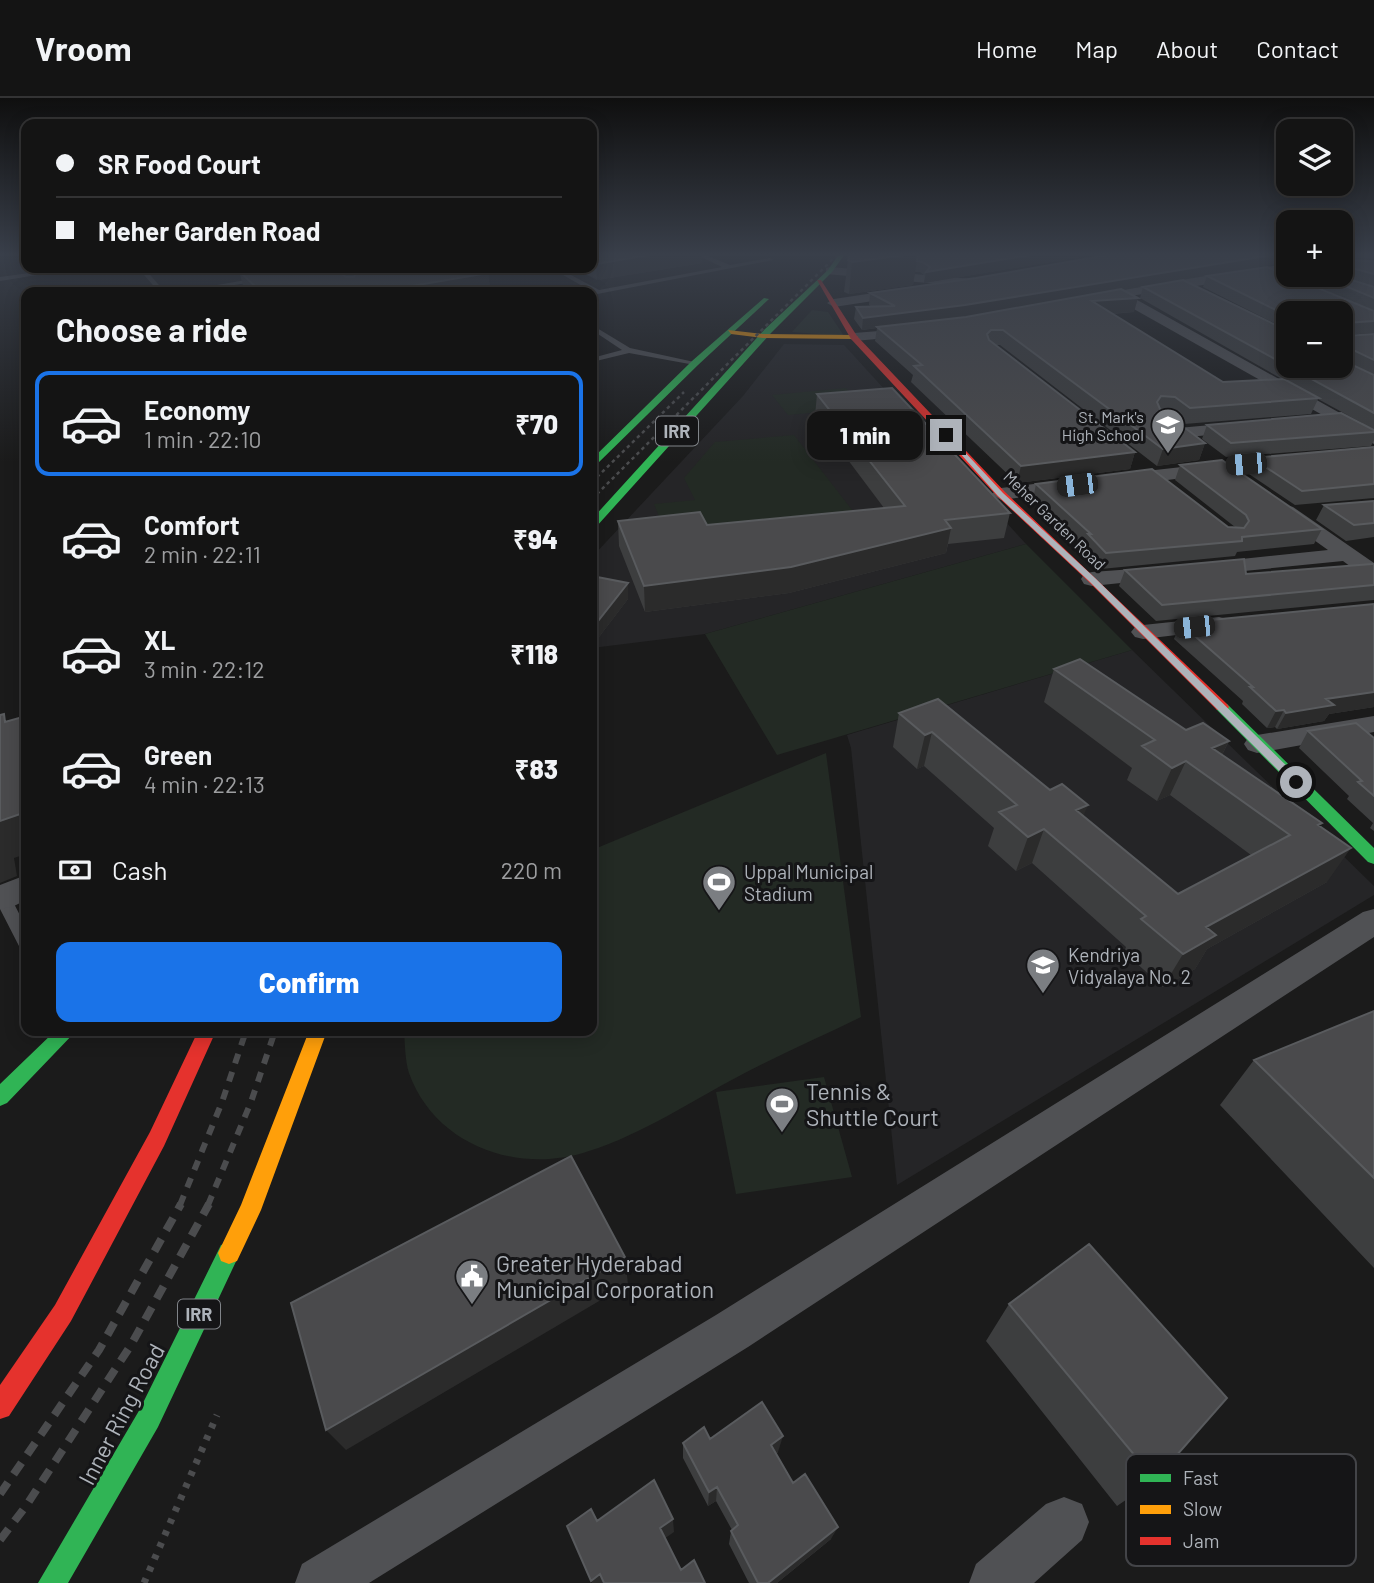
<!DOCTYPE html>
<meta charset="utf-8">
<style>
:root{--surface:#141414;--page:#212122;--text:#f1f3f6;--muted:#9d9ea0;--line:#333334;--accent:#1a73e8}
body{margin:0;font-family:Barlow,sans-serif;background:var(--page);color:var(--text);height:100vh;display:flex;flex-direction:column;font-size:26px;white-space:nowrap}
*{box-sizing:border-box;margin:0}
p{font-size:23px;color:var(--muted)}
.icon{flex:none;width:38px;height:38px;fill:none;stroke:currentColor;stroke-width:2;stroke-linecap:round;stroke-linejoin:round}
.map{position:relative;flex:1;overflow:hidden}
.side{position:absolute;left:21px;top:189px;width:576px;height:749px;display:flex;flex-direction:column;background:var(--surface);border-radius:14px;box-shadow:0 4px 18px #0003,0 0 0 2px var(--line)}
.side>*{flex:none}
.guide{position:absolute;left:21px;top:21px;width:576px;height:154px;border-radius:14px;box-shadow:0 4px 18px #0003,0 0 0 2px var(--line);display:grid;align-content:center;height:154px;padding:0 35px;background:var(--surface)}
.fabs{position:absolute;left:1276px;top:21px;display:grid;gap:14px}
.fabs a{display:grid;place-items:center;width:77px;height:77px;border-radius:14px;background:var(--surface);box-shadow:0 4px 18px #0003,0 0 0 2px var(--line);font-size:35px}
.end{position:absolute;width:32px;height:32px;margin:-16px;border:9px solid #aeb3ba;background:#111;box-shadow:0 0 0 4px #111}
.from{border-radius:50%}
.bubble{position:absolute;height:49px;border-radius:14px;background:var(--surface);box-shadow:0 4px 18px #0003,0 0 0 2px var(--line);font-size:23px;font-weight:800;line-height:49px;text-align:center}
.car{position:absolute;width:21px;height:42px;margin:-21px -10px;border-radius:9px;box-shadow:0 0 5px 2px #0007;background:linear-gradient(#222 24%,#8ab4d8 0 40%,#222 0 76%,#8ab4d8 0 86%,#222 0)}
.guide b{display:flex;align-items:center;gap:24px;height:66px;font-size:26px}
.guide b+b{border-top:2px solid var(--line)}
.guide i{width:18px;height:18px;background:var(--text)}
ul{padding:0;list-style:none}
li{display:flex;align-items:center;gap:21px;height:105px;margin:0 14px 10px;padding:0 21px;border:4px solid transparent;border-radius:14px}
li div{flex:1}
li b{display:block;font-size:26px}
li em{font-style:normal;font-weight:800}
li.active{border-color:var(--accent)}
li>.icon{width:63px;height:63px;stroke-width:1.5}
h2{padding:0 35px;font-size:32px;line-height:84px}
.pay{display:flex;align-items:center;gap:18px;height:77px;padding:0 35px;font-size:26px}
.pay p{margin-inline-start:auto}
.primary-button{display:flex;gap:14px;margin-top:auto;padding:14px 35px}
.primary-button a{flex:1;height:80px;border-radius:14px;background:var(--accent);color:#fff;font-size:28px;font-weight:800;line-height:80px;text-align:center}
header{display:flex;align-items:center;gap:42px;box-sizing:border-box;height:98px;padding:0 35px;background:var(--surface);border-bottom:2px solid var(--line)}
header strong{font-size:33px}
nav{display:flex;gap:38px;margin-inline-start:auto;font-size:24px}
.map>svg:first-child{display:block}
</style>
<header>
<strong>Vroom</strong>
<nav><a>Home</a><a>Map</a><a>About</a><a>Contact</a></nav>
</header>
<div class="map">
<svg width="1374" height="1485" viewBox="0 0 1374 1485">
<rect width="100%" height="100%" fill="#1b1b1b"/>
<path fill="#252527" d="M784,246L844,247L1026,446L705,536L592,550V459L743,298Z
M1132,552L1374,788V797L897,1087L851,650L847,637Z"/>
<path fill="#232a24" d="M812,212L828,214L844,238L792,234Z
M846,290L864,310L788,317L772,297Z
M794,337L866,430L668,441L654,406L695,402L684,380L715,344Z
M1026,446L1132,552L777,657L705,536Z
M826,655L861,919C821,939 780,956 741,977C691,1003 643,1036 589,1053C519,1077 435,1048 409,975C405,963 405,945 404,933H592V752Z
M824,979L852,1079L736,1096L716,994Z"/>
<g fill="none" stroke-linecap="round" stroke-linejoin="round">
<path stroke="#4b4c4e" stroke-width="7" stroke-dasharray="5 8" stroke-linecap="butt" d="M144,1485L217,1317"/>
<path fill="#505154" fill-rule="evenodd" d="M695,156H703L730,167L770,160L773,162L592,197L589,194L591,193L551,170H558L599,192L722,169Z
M66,170H81L0,183V179Z
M138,170H144L165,194H159Z
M263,179L265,182L191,194H177Z
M509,191L512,194H499L500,193Z
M592,227L630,250L699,265L695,267L629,255L592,264V260L622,252L592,232Z
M3,794L9,796L26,829V852L20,850L0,811V795Z"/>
<path fill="#505154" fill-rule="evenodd" d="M1288,166V174L1130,198L1374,334V346L1116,201L1090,206L1083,202L1090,198L1180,181Z
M830,169L973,181L979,185L973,189L826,176V170Z
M907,190L912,191V197L834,209L827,205L834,201Z
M917,230L924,234L922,237L854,243L847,239L854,235Z
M1244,324L1253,329L1250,333L1178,340L1169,335L1178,330Z
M1289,357L1298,362L1295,366L1119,388L1110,382L1119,376Z
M1073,381L1080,383L1082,387L1080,391L1001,402L991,396L1001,390Z
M1286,407L1293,409L1374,465V481L1366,480L1343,463L1204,477L1196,476L1193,471L1196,466L1204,465L1328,452L1279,417L1276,413L1279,409Z
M1161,469L1169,470L1172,475L1169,480L1092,488L1084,486L1081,481L1084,476L1092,474Z
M1219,519L1227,521L1231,526L1227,531L1143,541L1135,539L1131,534L1135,529L1143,527Z
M1374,618V634L1257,655L1248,652L1244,646L1248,640L1257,637Z
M26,777V802L14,808L0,811V787Z
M1374,811V839L748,1249L369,1485H295L302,1466L716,1217L1363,814Z
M1064,1399L1082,1406L1089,1424L1082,1442L1034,1485H969L976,1466L1046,1406Z"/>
<path fill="#30b455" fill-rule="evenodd" d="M839,156H845L832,174L771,235L596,429L592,430V421L765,231L828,172Z
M764,200L769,201L698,267L595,368L592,369V361L692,263Z
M1222,605L1227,606L1374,750V766L1368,764L1217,612L1215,609L1217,606Z
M55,933H76L7,1005L0,1008V986Z
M229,1144L237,1147L240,1155L158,1329L68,1485H38L140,1311L221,1147Z"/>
<path fill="#ff9f0a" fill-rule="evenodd" d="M728,232L763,236L854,237L858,239L854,241L763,240L731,236Z
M309,933H327L261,1112L237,1163L229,1166L221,1163L218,1155L241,1107Z"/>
<path fill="#e5322d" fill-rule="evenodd" d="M817,182H821L857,238L1005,394L1227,606L1229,609L1227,612H1217L1088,483L997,398L851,241Z
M198,933H216L164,1048L71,1223L9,1318L0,1321V1287L55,1207L150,1034Z"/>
<path stroke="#4b4c4e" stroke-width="2.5" stroke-dasharray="3.5 3.5" stroke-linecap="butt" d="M592,384L684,294
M592,401L838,156"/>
<path stroke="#4b4c4e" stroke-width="6" stroke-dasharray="10 9" stroke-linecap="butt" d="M180,1107L222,1004L246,933
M208,1107L251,1004L275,933"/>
<path stroke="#4b4c4e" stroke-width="8" stroke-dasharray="14 10" stroke-linecap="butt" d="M0,1396L99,1252L181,1106
M0,1442L26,1408L131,1247L209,1106"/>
</g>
<path fill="#3d3e3f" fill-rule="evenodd" d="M592,156H702V165L597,182L573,170H592Z
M1098,156L924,185L925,178L920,174H915L913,187L849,196L844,194L848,162Z
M1340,156H1374V161L1342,159L1345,162L1374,163V235L1344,237L1346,238L1374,236V342L1371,348L1226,359L1202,341L1207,327L1362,325L1318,301L1311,316L1184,326L1170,315H1165L1205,345L1199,362L1157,368L1000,247H996L1135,354L1130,371L1017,385L911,284L913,277L875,243L877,230L862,232L854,221L856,209H872L869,207L870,195L976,180L1184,182L1340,268L1288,215V232L1203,189L1207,178L1327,193L1289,177H1340ZM1166,185L1143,189L1140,200L1282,281L1223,284L1112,216L1134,214L1123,192ZM1039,206L966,219L921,224L963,219Z
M337,170H480L488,175L490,192L477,194H248L244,191L239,173H337Z
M817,296L1010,415L1004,440L948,446L946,455L789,495L645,514L619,448L618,423L707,427L884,410L815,318Z
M1374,349V400L1295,407L1246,374L1252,360Z
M1180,367L1322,431L1314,446L1237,454L1235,458L1101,471L1083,451L1084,449L1033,401L1036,386L1228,429H1235L1175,382Z
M1374,403V439L1346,443L1316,422L1324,407Z
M1374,466V502L1156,523L1119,488L1125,472L1246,476Z
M592,478L628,501L599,539L592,537Z
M1374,506V609L1329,616L1324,623L1277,631L1275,629L1267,630L1242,606L1243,603L1174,541L1180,525Z
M1054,571L1186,632L1229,643L1222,657L1319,729L1327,784L1207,851L1195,871L1163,889L1124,854L1126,849L1032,765L1016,773L988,748L994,730L924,668L917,671L893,649L899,615L1083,719L1178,796L1251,757L1170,697L1157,703L1127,682L1132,670L1044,604Z
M1308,633L1374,640V733L1370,730L1373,725L1347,701L1349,698L1299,650Z
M1374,913V1170L1220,1007L1254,962Z
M1009,1206L1155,1382L1117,1408L986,1243Z
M710,1341L778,1354L776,1356L793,1385L831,1441L777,1485H749L729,1446L731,1433L732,1432L716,1403L708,1408L683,1360V1345Z"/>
<path fill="#2b2b2b" d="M655,156H702V165L597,182L596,166Z
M912,156H918L913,187L849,196L852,164Z
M1037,156H1098L924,185L926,174Z
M1278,156H1288V164L963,219L862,232L863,220Z
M488,175L490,192L477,194H377Z
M1138,200L1134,214L1088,217L1092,203Z
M1347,249L1341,262H1340V253Z
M1205,345L1199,362L1157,368L1163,351Z
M1135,354L1130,371L1017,385L1021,368Z
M951,430L946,455L789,495L645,514L644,488Z
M628,485V501L599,539L598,523Z
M1374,594V609L1329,616L1324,623L1277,631L1286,615L1326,601Z
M1284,612L1275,629L1267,630L1276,613Z
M932,634L924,668L917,671L925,637Z
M1229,643L1212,676V650Z
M1186,663L1170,697L1157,703L1172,670Z
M26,699V756L14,760L17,778L0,785V723L21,701Z
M1088,707L1074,741L1076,712Z
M1044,731L1032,765L1016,773L1028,739Z
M1351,750L1327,784L1207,851L1195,871L1163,889L1183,856L1206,829Z
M625,1159L628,1186L346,1352L326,1332Z
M783,1338L778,1354L767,1362L771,1347Z
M717,1389L716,1403L708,1408L709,1394Z
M673,1421L674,1434L661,1443L660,1430Z
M838,1429L831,1441L777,1485H768Z
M600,1476L603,1485H592L591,1483Z"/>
<path fill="#4a4a4c" stroke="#595b5e" stroke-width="2" d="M592,156H655L596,166L592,163Z
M850,156H912L852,164L848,162Z
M918,156H1037L926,174L930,169L922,164L917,163Z
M1113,156H1278L965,207L863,220L856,209L895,208L870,195L976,180Z
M1340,156H1343L1342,159L1345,162L1374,163V176L1340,167Z
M1267,169L1374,213V223L1345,225L1343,236L1346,238L1374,236V262L1347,249L1340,253V215H1288V218L1207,178Z
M262,170H333L346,179H354L356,175L349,170H480L488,175L377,194H261L239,173Z
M1319,177H1336L1374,189V200Z
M1183,182L1288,233V268H1340V261L1374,277V315L1143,189Z
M1121,191L1138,200L1092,203L1223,284L1284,281L1319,300L1190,310L1175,299L1161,298L1157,304L1160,311L1205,345L1163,351L1003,232H991L987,236L989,242L1135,354L1021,368L914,268L922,267L877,229L966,219Z
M892,290L1010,415L945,422L951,430L791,469L644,488L618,423L700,414L707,427L905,408L817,296Z
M1341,315L1374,332V334L1231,345L1207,327Z
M1374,349V386L1302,393L1252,360Z
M1222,362L1322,431L1242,439V443L1106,455L1088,436H1091L1036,386L1152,371L1228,429L1244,430L1249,423L1246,417L1180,367Z
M1374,403V425L1354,427L1324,407Z
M1244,461L1246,476L1372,466H1374V487L1162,507L1125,472Z
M592,478L628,485L598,523L592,521Z
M1374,506V594L1326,601L1334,607L1286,615L1284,612L1276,613L1250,589H1253L1180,525Z
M1080,561L1186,632L1203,625L1229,643L1212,650L1322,725L1318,727L1351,750L1206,829L1216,837L1183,856L1141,821L1146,818L1044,731L1028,739L999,714L1017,707L932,634L925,637L899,615L938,601L1050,692L1062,686L1088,707L1076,712L1178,796L1290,737L1186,663L1172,670L1142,648L1155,642L1054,571Z
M4,616L5,624L26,618V699L21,701L23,715L0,723V617Z
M1356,625L1374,640V698L1358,684L1362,683L1308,633Z
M1374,913V1080L1254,962Z
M571,1058L625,1159L326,1332L291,1205Z
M1089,1146L1227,1300L1155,1382L1009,1206Z
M762,1304L783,1338L771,1347L793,1385L805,1376L838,1429L768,1485H758L731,1433L738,1427L717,1389L709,1394L683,1345L704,1329L710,1341Z
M654,1382L673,1421L660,1430L681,1472L694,1462L705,1485H604L600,1476L591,1483L567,1428L591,1411L597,1423Z"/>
<linearGradient id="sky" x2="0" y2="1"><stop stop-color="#0f0f0f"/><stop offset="0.43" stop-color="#393f4a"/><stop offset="1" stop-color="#393f4a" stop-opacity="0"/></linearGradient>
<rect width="1374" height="364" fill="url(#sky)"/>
<path fill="#aeb3ba" d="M943,336H948L1003,395L1095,480L1300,681V686H1292L1089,483L998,398Z"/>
<defs>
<g id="school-pin" transform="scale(1.75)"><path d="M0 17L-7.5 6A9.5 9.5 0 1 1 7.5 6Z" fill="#7b7e82" stroke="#151517"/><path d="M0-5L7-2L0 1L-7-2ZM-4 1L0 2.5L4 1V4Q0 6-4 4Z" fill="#fff"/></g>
<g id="stadium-pin" transform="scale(1.75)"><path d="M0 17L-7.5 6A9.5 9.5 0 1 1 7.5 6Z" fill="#7b7e82" stroke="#151517"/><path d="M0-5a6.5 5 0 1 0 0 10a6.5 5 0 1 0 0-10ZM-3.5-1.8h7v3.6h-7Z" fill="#fff"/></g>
<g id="civic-pin" transform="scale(1.75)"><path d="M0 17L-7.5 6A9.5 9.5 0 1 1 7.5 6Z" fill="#7b7e82" stroke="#151517"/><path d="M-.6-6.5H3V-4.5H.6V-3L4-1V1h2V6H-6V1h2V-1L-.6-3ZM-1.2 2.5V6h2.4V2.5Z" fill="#fff"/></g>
</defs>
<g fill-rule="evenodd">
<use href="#school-pin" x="1168" y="327"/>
<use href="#stadium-pin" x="719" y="784"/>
<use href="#school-pin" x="1043" y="867"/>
<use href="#stadium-pin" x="782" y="1006"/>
<use href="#civic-pin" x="472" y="1178"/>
</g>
<g text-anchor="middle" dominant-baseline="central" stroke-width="6" stroke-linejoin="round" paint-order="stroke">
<g font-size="16" fill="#aeb3ba" stroke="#151517" text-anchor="end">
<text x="1144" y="318">St. Mark's<tspan x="1144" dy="18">High School</tspan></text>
</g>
<g font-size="16" fill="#aeb3ba" stroke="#151517">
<text transform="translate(1055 422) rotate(44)">Meher Garden Road</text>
</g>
<g fill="#151517" stroke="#808489" stroke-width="2">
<rect x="656" y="318.5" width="42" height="29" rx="5"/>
<rect x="178" y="1201.5" width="42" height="29" rx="5"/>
</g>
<g font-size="18" font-weight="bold" fill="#aeb3ba">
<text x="677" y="333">IRR</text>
<text x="199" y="1216">IRR</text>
</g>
<g font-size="19" fill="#aeb3ba" stroke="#151517" text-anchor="start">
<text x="744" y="773">Uppal Municipal<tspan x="744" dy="22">Stadium</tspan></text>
<text x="1068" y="856">Kendriya<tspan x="1068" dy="22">Vidyalaya No. 2</tspan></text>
</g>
<g font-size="23" fill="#aeb3ba" stroke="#151517" text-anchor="start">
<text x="806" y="993">Tennis &amp;<tspan x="806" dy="26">Shuttle Court</tspan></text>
<text x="496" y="1165">Greater Hyderabad<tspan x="496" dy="26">Municipal Corporation</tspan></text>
</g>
<g font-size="23" fill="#aeb3ba" stroke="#151517">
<text transform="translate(121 1316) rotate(-62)">Inner Ring Road</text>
</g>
</g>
<rect x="1126" y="1356" width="230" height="112" rx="10" fill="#151517" stroke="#434448" stroke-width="2"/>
<rect x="1140" y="1376" width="31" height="8" fill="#30b455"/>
<rect x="1140" y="1407" width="31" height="9" fill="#ff9f0a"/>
<rect x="1140" y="1439" width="31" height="8" fill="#e5322d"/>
<g font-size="19" fill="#aeb3ba">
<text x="1183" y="1387">Fast</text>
<text x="1183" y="1418">Slow</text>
<text x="1183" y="1450">Jam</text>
</g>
</svg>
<div class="fabs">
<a><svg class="icon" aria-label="layers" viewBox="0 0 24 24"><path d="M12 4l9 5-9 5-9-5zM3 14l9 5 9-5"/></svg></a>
<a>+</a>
<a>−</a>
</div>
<i class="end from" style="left:1296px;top:684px"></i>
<i class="end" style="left:946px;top:337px"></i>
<div class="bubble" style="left:807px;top:313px;width:116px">1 min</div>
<i class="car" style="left:1246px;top:366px;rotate:265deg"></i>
<i class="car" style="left:1077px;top:387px;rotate:263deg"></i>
<i class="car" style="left:1194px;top:529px;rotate:264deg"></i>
<div class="guide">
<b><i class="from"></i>SR Food Court</b>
<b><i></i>Meher Garden Road</b>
</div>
<section class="side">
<h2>Choose a ride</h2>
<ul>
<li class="active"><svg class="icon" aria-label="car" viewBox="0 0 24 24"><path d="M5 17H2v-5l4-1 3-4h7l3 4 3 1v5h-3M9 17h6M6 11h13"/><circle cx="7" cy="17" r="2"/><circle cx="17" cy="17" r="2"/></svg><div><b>Economy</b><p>1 min · 22:10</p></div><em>₹70</em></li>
<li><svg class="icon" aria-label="car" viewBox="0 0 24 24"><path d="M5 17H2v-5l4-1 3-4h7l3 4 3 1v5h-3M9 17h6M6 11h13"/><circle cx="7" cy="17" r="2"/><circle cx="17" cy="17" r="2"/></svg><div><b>Comfort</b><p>2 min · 22:11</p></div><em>₹94</em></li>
<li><svg class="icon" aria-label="car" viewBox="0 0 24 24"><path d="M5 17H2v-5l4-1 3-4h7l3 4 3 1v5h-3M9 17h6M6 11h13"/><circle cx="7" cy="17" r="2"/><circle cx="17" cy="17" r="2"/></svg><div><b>XL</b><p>3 min · 22:12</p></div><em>₹118</em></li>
<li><svg class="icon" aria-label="car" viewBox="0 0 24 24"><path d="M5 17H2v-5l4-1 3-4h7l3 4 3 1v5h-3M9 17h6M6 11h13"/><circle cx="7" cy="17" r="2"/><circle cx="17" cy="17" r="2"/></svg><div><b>Green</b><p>4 min · 22:13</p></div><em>₹83</em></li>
</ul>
<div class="pay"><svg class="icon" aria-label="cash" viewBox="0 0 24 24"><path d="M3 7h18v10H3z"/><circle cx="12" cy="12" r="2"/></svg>Cash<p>220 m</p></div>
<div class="primary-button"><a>Confirm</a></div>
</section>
</div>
